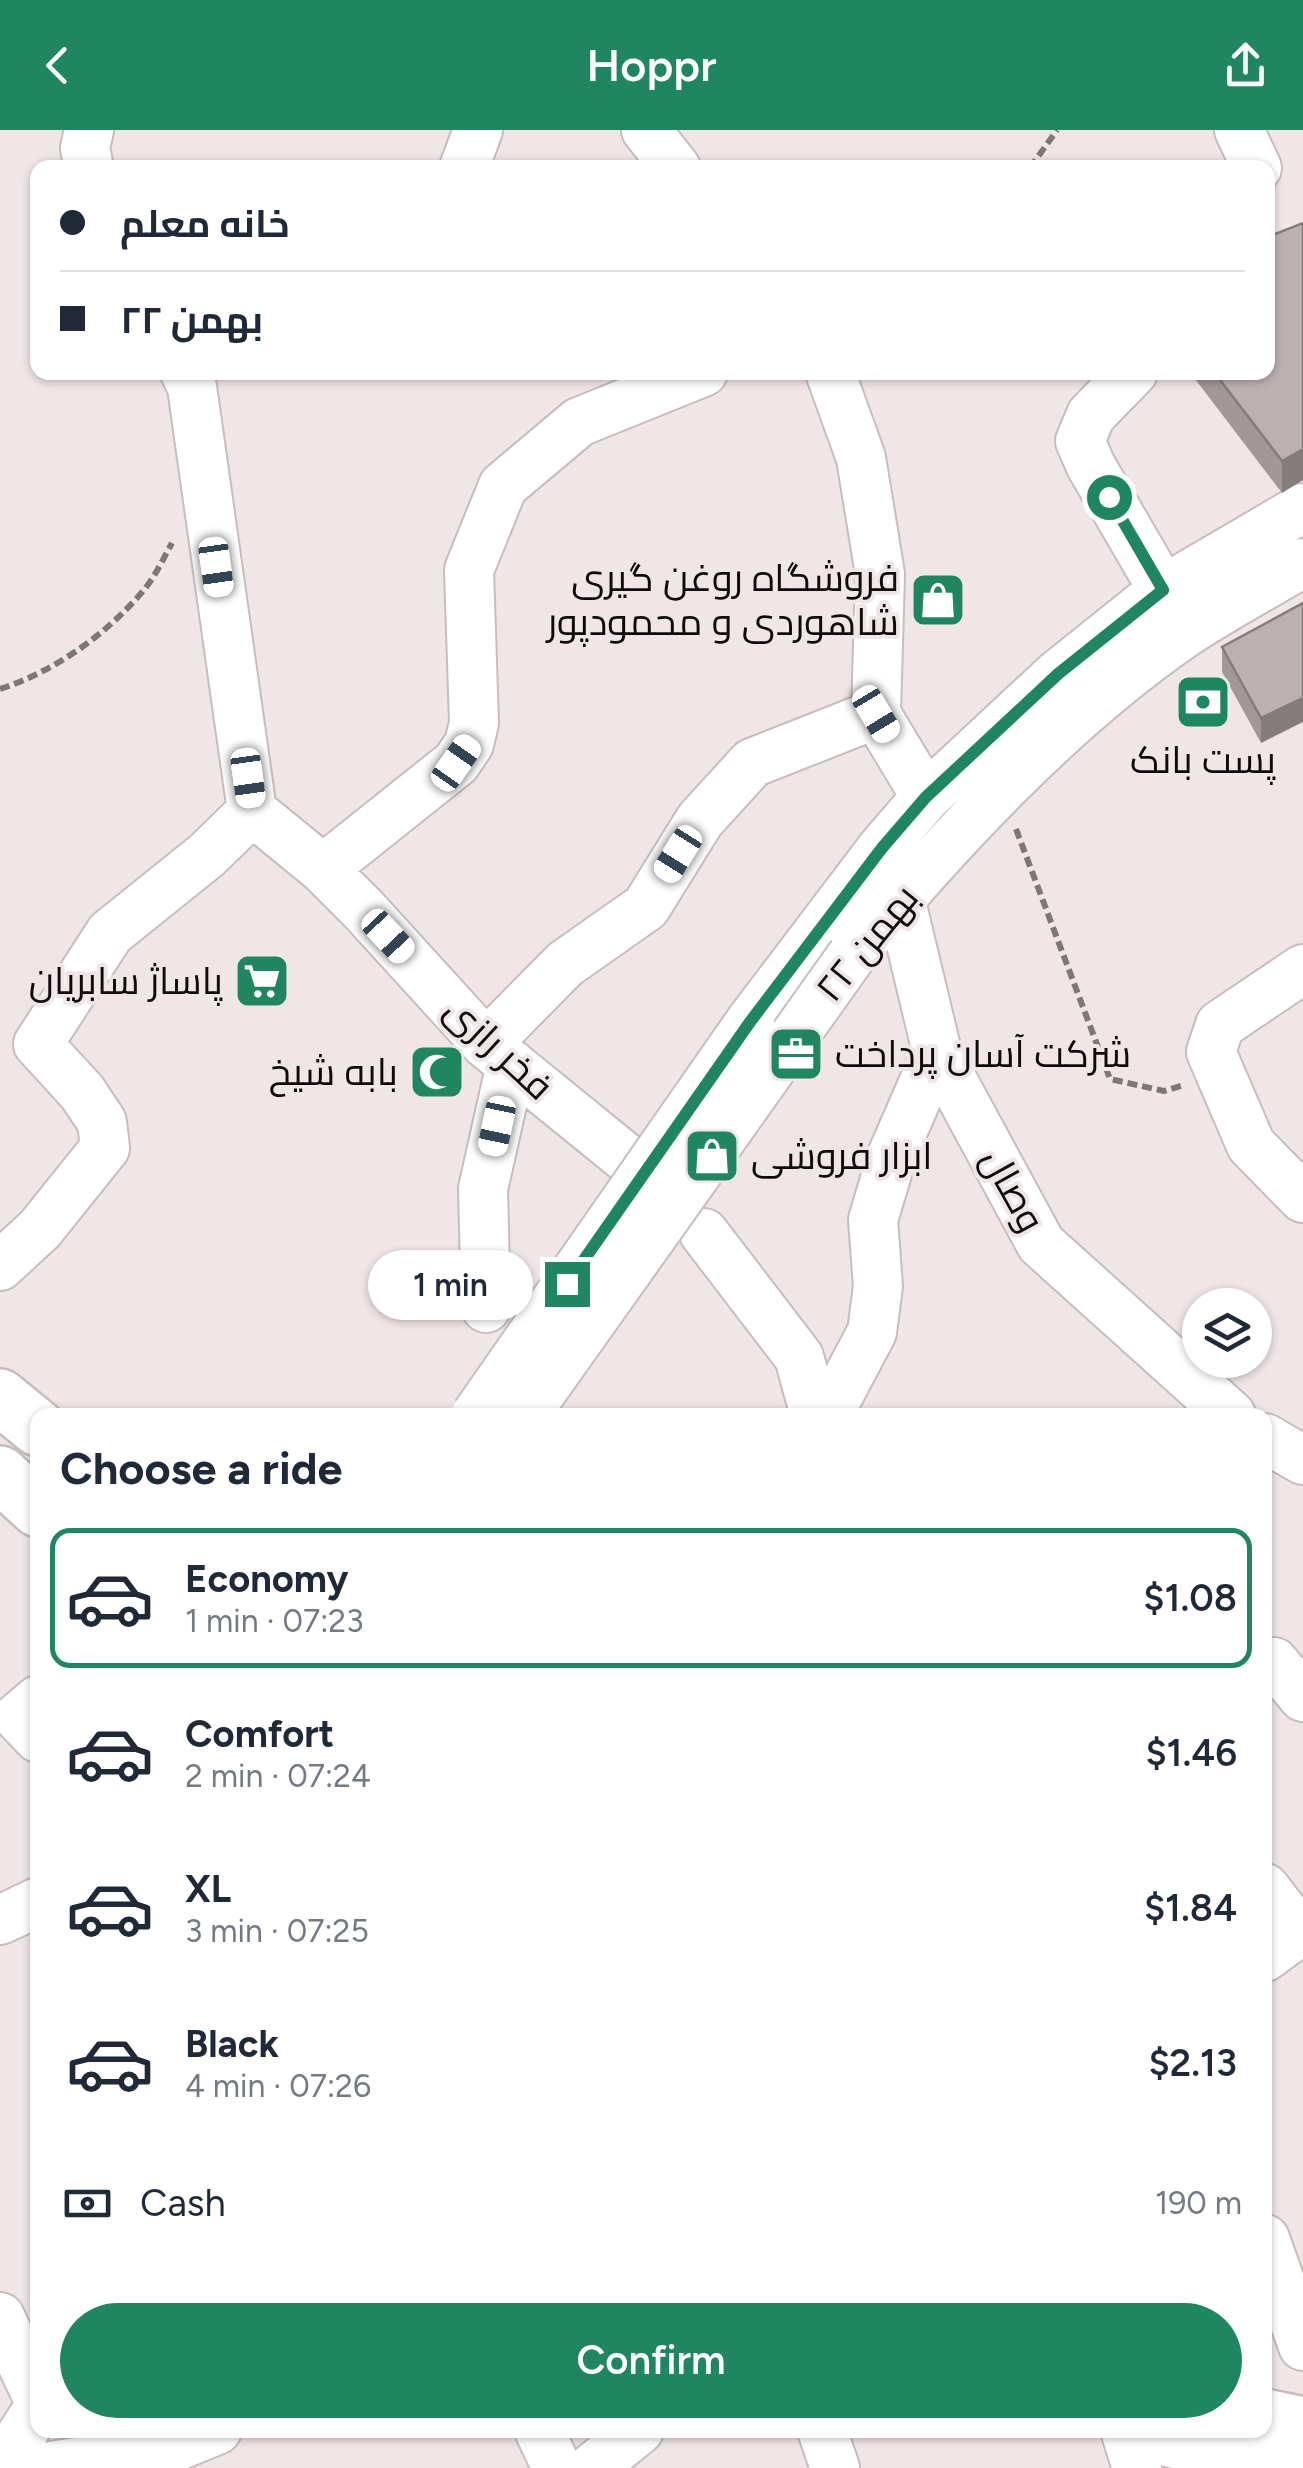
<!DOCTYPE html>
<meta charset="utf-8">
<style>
:root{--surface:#fff;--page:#f6f6f7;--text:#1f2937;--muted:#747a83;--line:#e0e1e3;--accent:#1f8661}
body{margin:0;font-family:Figtree,Cairo,sans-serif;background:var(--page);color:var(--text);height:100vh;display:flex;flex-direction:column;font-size:38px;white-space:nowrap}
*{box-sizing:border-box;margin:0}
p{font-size:32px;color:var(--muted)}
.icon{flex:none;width:55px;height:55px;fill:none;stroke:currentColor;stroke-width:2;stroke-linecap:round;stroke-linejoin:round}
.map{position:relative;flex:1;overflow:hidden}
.details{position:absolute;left:30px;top:1278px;width:1242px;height:1030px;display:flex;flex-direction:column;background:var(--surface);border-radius:20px;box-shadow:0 2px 8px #0004}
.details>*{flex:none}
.banner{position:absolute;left:30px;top:30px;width:1245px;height:220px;border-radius:20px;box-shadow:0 2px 8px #0004;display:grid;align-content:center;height:220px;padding:0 30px;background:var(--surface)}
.controls{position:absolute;left:1182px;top:1158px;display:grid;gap:20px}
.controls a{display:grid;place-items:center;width:90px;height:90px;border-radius:50%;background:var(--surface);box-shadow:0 2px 8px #0004;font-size:50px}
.end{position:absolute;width:45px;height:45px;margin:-22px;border:12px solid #1f8661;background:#fff;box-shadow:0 0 0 5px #fff}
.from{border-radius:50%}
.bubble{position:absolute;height:70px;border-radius:35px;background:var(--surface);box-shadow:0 2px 8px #0004;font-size:32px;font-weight:600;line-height:70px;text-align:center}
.car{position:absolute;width:30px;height:60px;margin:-30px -15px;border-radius:12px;box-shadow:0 0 8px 2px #0007;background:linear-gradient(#fff 24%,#345 0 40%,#fff 0 76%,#345 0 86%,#fff 0)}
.banner b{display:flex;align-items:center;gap:35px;height:95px;font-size:38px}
.banner b+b{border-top:2px solid var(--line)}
.banner i{width:25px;height:25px;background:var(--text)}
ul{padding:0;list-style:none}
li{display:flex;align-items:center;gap:30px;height:140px;margin:0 20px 15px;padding:0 10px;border:5px solid transparent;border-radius:20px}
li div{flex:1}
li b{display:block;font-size:38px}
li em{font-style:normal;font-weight:600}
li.active{border-color:var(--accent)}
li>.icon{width:90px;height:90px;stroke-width:1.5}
h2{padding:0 30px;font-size:45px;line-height:120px}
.pay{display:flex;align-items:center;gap:25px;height:110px;padding:0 30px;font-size:38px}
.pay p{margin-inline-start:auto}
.cta{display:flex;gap:20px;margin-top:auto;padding:20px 30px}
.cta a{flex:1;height:115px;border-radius:60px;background:var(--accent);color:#fff;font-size:40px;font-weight:600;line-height:115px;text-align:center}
header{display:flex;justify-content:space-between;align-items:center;height:130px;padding:0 30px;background:var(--accent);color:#fff;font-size:45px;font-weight:600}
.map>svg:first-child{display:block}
</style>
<header><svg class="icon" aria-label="back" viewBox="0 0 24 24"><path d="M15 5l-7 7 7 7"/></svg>Hoppr<svg class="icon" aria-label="share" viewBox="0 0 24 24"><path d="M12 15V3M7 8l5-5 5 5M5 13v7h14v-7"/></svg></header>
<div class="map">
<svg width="1303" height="2338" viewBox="0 0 1303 2338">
<rect width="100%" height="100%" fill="#f1e6e7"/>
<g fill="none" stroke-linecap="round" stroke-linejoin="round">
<g stroke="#c7bdbd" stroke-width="52">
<path id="minor" d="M646,0L676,38
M1239,0L1257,38
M89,38L85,18L89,0
M464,38L478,0
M185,242L192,257L252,681L323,739L363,779L486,914L641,1040
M830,242L861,328L880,444L876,584L926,667
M1133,242L1091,285L1080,311L1091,336L1163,460
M323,739L456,633L469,614L474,593L469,440L503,356L579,292L703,242
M900,768L937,922L1041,1114L1231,1285
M852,825C948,711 1061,588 1185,503C1223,478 1264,456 1303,433
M1303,839L1220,895L1211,922L1251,1015L1303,1068
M750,892L882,718L926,667L1057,545L1163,460L1303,378
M486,914L565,834L646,777L700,690L752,633L876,584
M704,1103L799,1227L815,1285
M0,1136L40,1099L105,1018L102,992L82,962L38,914L110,803L207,725L252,681
M486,1178L483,1059L511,934
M828,1285L872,1202L878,1156L873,1090L893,1023L937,922
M1265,1308L1303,1330
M1274,1532L1303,1567
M38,1570L18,1587L38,1608
M1265,1758L1299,1802
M0,1790L38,1772
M1265,1827L1303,1799
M1265,2109L1303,2216
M0,2187L38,2268
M539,2300L557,2338
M822,2300L835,2338
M1125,2300L1137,2338
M0,2338L38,2279
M38,2338L175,2317L217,2300
M592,2338L639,2300"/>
</g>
<g stroke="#c7bdbd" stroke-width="60">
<path id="major" d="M0,1267L38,1298
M0,1344L38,1379
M1265,2287L1303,2295
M1144,2300L1165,2308L1295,2338"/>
</g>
<path stroke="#7e7778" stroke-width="6" stroke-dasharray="10 5" stroke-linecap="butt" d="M1030,38L1057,0
M0,559C55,541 106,505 143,461C155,447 163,429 172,413
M1016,699L1110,949L1164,961L1184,955"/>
<use href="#minor" stroke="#fff" stroke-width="48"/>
<use href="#major" stroke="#fff" stroke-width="55"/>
<g stroke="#c7bdbd" stroke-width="52" stroke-linecap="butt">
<path id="minor-bridge" d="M476,1285L750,892
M525,1285L852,825"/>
</g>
<use href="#minor-bridge" stroke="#fff" stroke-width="48"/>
</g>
<path fill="#a29899" d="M1303,93L1282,363L1192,245V242H1268Z
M1303,473L1261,613L1222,542V517Z"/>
<path fill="#847c7d" d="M1303,319V350L1282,363V331Z
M1303,568V592L1261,613V588Z"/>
<path fill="#bcb1b2" stroke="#847c7d" stroke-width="2.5" d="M1303,93V319L1282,331L1214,242H1268V114L1275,104Z
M1303,473V568L1261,588L1222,517Z"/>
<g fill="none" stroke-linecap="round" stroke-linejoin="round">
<path stroke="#1f8661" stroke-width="12" d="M567,1154L750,892L882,718L926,667L1058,544L1163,460L1109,367"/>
</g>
<defs>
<g id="shop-square" transform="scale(2.875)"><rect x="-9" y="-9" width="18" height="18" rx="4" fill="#1f8661" stroke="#f1e6e7"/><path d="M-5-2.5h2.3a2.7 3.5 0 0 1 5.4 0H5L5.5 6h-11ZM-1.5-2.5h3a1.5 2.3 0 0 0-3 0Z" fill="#fff"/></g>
<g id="bank-square" transform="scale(2.875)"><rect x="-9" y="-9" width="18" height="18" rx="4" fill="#1f8661" stroke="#f1e6e7"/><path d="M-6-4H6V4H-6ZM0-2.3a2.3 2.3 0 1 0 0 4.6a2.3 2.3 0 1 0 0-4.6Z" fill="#fff"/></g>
<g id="supermarket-square" transform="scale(2.875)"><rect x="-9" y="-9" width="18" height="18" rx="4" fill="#1f8661" stroke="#f1e6e7"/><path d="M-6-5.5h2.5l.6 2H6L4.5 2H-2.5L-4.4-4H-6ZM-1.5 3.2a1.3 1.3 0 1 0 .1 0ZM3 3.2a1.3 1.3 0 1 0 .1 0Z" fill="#fff"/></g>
<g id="office-square" transform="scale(2.875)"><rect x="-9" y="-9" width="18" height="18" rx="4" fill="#1f8661" stroke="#f1e6e7"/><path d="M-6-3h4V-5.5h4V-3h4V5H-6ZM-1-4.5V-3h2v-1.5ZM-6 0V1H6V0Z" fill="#fff"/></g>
<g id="mosque-square" transform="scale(2.875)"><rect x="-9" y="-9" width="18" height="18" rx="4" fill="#1f8661" stroke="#f1e6e7"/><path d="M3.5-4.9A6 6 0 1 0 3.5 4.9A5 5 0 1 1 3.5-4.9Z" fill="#fff"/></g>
</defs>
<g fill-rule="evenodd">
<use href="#shop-square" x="938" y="470"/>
<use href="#bank-square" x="1203" y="572"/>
<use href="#supermarket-square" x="262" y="851"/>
<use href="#office-square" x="796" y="924"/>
<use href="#mosque-square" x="437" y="942"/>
<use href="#shop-square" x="712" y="1026"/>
</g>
<g text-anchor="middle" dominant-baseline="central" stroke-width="8" stroke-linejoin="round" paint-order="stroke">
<g font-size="38" fill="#0e0b0b" stroke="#f1e6e7" text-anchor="end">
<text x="899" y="448">فروشگاه روغن گیری<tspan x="899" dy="44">شاهوردی و محمودپور</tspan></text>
<text x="1203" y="630" text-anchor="middle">پست بانک</text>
<text x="223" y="851">پاساژ سابریان</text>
<text x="835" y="924" text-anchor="start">شرکت آسان پرداخت</text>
<text x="398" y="942">بابه شیخ</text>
<text x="751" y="1026" text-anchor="start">ابزار فروشی</text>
</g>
<g font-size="38" fill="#0e0b0b" stroke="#f1e6e7">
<text transform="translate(867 813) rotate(-51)">۲۲ بهمن</text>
<text transform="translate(499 918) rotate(43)">فخر رازی</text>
<text transform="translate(1013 1060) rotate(61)">وصال</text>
</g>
</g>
</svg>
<div class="controls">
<a><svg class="icon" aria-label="layers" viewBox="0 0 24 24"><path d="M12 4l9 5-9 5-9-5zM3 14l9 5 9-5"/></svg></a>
</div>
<i class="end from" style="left:1109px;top:367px"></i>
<i class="end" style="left:567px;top:1154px"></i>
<div class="bubble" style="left:368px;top:1120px;width:165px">1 min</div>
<i class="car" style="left:216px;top:437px;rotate:172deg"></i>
<i class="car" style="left:876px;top:584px;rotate:149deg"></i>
<i class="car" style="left:456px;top:633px;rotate:35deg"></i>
<i class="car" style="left:248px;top:648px;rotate:172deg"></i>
<i class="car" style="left:678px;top:724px;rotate:212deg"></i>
<i class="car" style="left:388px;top:806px;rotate:137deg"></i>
<i class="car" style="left:497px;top:996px;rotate:192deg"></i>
<div class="banner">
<b><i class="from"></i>خانه معلم</b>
<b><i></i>۲۲ بهمن</b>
</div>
<section class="details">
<h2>Choose a ride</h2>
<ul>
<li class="active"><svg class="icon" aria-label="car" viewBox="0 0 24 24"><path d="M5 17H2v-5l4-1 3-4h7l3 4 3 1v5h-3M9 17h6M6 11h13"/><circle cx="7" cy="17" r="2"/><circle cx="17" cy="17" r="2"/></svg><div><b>Economy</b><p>1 min · 07:23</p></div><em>$1.08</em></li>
<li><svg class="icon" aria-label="car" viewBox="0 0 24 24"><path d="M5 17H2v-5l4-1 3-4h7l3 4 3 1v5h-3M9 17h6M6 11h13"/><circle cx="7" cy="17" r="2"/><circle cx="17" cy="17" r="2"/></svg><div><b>Comfort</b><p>2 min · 07:24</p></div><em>$1.46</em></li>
<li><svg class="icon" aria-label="car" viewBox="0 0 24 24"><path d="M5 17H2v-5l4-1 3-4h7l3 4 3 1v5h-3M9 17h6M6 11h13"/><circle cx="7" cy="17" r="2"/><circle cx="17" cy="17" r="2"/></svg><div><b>XL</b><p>3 min · 07:25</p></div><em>$1.84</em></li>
<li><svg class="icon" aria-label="car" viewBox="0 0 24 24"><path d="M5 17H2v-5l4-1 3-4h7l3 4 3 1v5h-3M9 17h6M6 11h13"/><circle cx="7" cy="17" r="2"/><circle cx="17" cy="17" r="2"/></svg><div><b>Black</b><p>4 min · 07:26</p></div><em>$2.13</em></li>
</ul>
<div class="pay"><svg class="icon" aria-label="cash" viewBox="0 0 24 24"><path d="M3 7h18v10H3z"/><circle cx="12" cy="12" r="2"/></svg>Cash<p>190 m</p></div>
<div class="cta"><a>Confirm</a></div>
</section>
</div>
